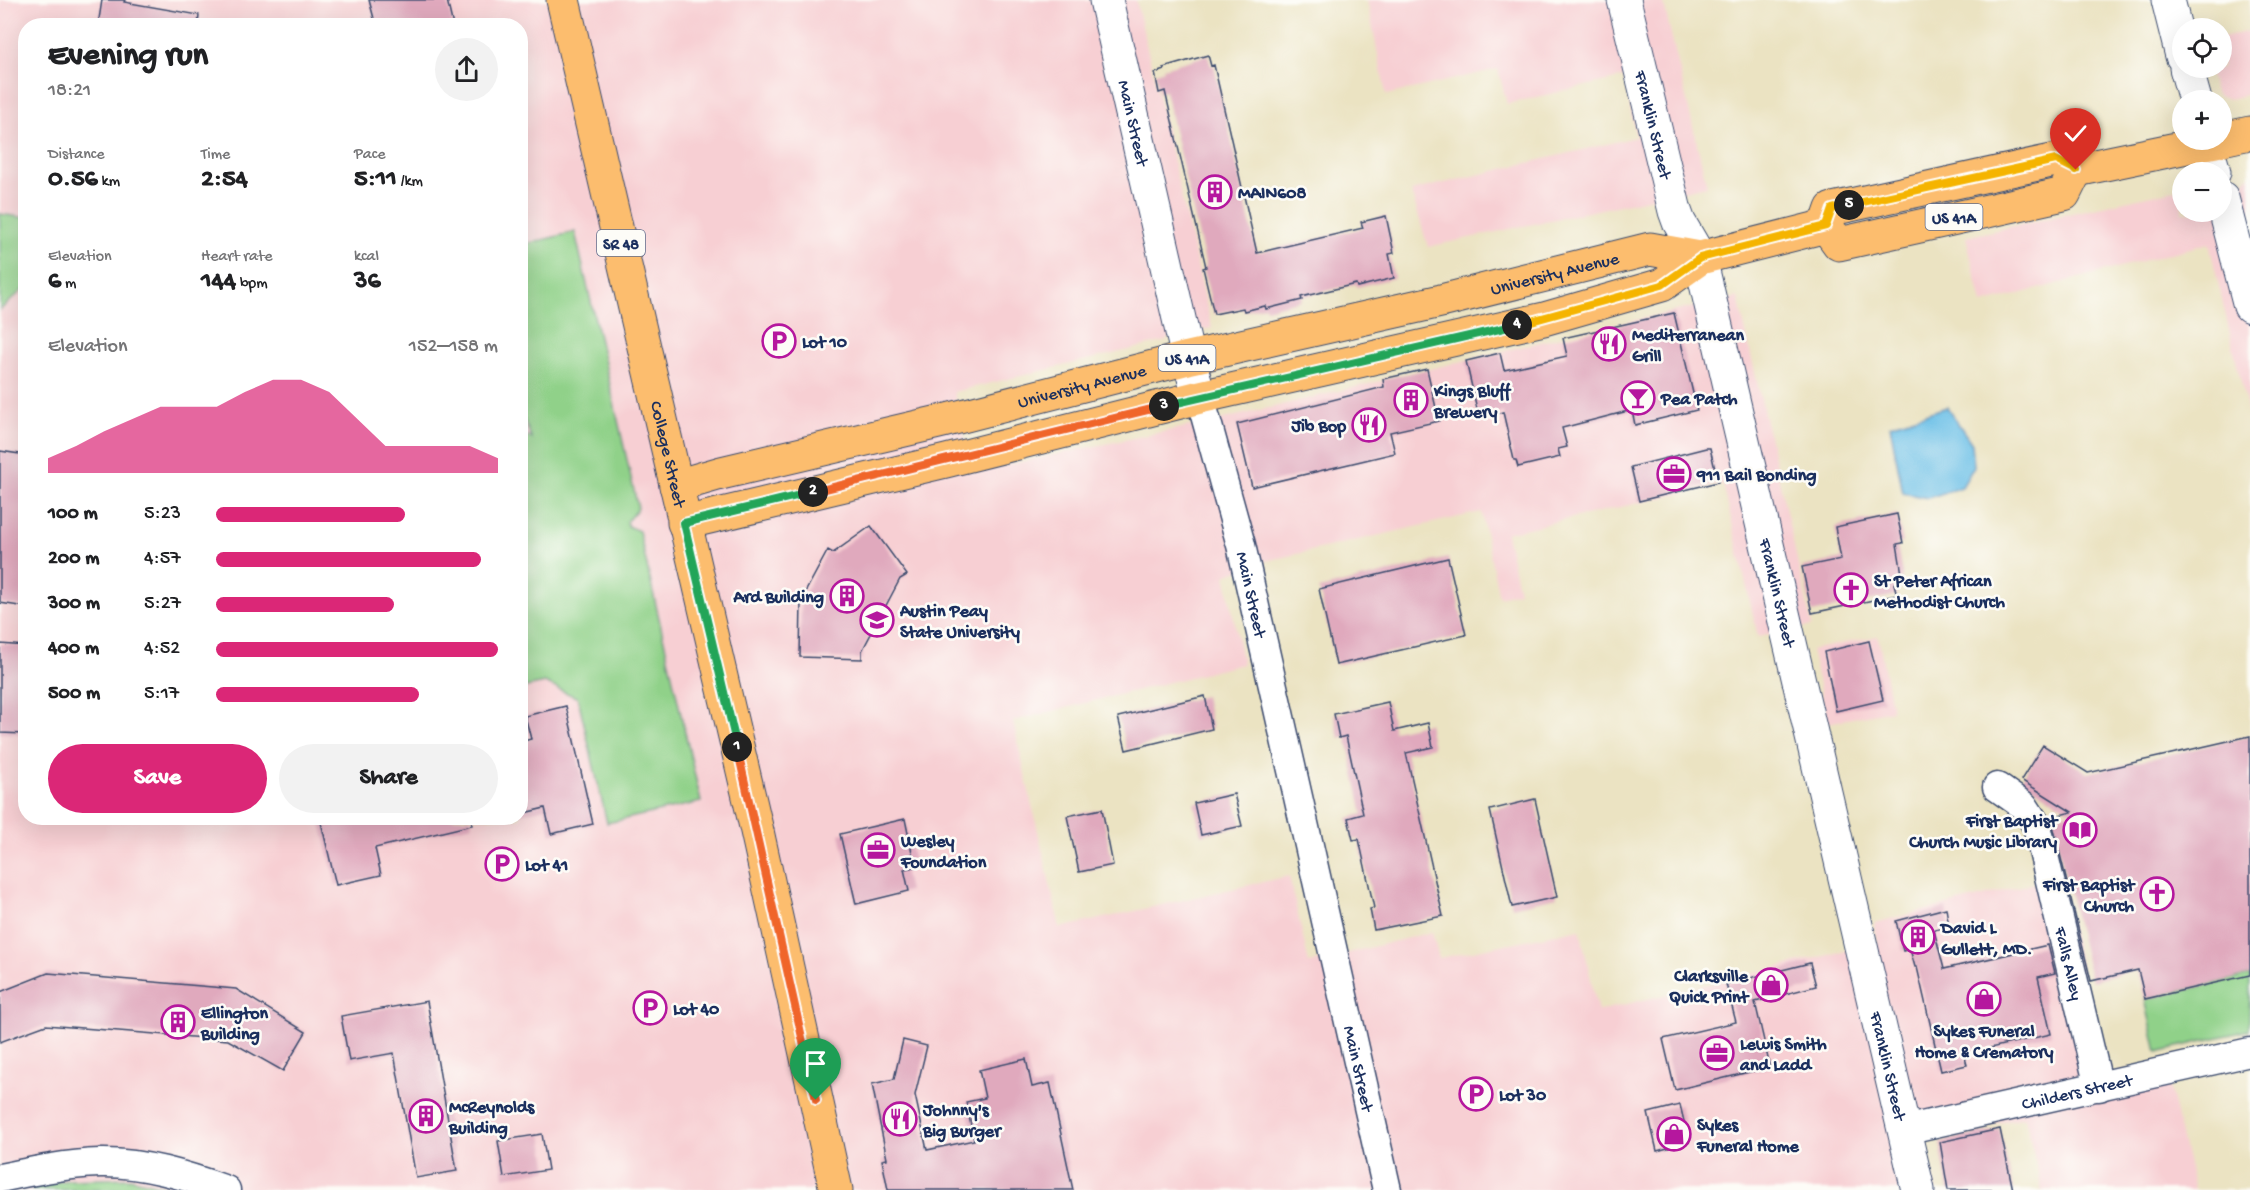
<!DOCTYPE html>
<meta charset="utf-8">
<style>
body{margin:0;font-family:"Gochi Hand",sans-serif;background:#f2f2f2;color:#202124;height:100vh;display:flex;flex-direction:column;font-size:22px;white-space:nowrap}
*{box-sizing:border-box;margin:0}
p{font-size:20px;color:#757577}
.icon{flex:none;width:33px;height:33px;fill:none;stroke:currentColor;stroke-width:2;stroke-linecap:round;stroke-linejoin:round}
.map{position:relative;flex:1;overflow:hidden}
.panel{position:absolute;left:18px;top:18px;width:510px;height:807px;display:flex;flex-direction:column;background:#fff;border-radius:24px;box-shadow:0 6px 24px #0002}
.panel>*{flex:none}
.tools{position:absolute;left:2172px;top:18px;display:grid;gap:12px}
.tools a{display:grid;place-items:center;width:60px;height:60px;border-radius:50%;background:#fff;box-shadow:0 6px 24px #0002;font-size:30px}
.pin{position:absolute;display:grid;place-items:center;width:51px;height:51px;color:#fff;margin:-62px -26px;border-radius:50% 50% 50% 0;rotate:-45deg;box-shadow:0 0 6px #0007}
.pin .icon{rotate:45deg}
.km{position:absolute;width:30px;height:30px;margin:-15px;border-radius:50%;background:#222;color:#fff;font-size:16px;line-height:30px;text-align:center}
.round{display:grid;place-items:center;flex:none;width:63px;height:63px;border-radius:32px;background:#f2f2f2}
.head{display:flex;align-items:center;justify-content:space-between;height:102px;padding:0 30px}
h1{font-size:33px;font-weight:800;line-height:45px}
.stats{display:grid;grid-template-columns:repeat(3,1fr);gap:9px;height:102px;padding:6px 30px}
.stats div{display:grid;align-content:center}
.stats b{font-size:26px;font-weight:800}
.stats small{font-size:16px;font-weight:400}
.stats p{font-size:16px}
.chart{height:168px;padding:12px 30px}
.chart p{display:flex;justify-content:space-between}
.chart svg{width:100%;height:108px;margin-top:6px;fill:#db2777;opacity:.7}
.primary-button{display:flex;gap:12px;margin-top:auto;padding:12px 30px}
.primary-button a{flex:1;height:69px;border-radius:36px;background:#db2777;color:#fff;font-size:24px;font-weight:800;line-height:69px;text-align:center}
.primary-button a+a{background:#f2f2f2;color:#202124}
ul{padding:0 30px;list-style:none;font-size:20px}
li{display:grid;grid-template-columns:96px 72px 1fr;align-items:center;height:45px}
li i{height:15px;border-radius:8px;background:#db2777}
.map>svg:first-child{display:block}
.built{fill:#f7cfd3;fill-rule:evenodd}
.green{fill:#90d189;stroke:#568074;stroke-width:1.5}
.water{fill:#6bbfe7;stroke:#4377a2;stroke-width:1.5}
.building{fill:#e0a9bd}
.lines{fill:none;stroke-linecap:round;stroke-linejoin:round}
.minor-casing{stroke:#3a4a6d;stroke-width:31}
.tertiary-casing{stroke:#3a4a6d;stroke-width:35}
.primary-casing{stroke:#3a4a6d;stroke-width:35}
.minor{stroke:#fff;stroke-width:28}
.tertiary{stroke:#fff;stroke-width:33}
.primary{stroke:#fcbd6e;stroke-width:33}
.split-1-casing{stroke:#fff;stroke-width:12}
.split-2-casing{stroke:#fff;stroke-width:12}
.split-3-casing{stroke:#fff;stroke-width:12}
.split-4-casing{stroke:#fff;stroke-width:12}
.split-5-casing{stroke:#fff;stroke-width:12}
.split-6-casing{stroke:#fff;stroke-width:12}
.split-1{stroke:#f0652b;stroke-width:8}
.split-2{stroke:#22a559;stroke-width:8}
.split-3{stroke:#f0652b;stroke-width:8}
.split-4{stroke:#22a559;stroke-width:8}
.split-5{stroke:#f5b400;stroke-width:8}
.split-6{stroke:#f5b400;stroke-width:8}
.labels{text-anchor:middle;stroke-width:5;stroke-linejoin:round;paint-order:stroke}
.shield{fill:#fdfcf7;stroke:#5f6c8c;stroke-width:1.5}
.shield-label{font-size:16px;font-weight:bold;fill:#1b2f5e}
.street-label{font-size:18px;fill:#1b2f5e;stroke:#fdfcf7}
.poi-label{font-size:18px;font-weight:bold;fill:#1b2f5e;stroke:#fdfcf7;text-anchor:start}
</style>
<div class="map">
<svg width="2250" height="1190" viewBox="0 0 2250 1190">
<rect width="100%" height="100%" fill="#fdfcf7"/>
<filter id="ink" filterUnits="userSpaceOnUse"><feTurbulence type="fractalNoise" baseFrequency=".0167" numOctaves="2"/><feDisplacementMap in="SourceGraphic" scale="12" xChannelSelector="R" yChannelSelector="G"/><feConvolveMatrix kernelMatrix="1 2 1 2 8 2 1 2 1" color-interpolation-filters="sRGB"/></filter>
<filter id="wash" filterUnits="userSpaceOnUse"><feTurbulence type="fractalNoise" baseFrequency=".008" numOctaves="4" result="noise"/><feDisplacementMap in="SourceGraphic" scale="24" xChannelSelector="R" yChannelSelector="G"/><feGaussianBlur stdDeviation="1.35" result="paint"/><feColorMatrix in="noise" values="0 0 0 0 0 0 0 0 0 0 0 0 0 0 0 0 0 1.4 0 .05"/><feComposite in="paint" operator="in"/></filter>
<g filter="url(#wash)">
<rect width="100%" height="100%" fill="#ebe3c2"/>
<!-- built -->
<path class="built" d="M0,0H1136L1212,328L1169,337L1166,341L954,392L973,472L1228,418L1561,337L1738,297L1812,626L1758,637L1723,484L1506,533L1519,592L1499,597L1481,512L1262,562L1225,575L1243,664L1013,721L1060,928L1289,876L1309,963L1432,932L1439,958L1580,929L1598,1011L1878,943L1874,923L2059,877L2106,1076L2164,1062L2194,1190H2042L2025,1117L1925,1140L1936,1190H0ZM26,26H520V818H26Z
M1367,0H1663L1707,186L1428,247L1411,191L1636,137L1624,77L1507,104L1498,69L1386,95Z
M2250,31V94L2230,99L2220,97L2215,93L2208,68H2222V37Z
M2250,175V421L2209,243L1982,304L1966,237L2178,189L2182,191V212H2222V186L2235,182L2243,184Z
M1878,636L1892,710L1828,723L1811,650Z"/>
<!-- green -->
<path class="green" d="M0,214L26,218L25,288L0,310Z
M575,232L638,508L627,521L628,526L639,531L701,802L607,823L578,698L545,683L521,688V433L532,439L521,413V245Z
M2250,975L2249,1030L2157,1052L2145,999Z
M130,1178L179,1190H32V1187L68,1180Z"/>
<!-- water -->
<path class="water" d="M1947,407L1972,444L1974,466L1962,487L1928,498L1903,493L1890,425Z"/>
<g id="blocks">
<!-- building -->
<path class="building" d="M102,0H125L124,2L199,15L198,26H98Z
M369,0H447L453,26H376Z
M1208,55L1211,66L1214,65L1257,253L1363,228L1361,222L1386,216L1394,253L1389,254L1394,278L1357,287L1356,284L1301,297L1302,300L1266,309L1265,306L1244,311L1243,308L1214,314L1203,268L1206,267L1165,91L1159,93L1155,73L1164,70L1163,68Z
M1674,313L1697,410L1635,425L1632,410L1562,428L1567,447L1558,449L1560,457L1518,467L1516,460H1514L1503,412L1479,418L1466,361L1500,353L1504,370L1567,356L1563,338Z
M1427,369L1439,421L1390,432L1395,453L1252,487L1237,424L1384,387L1383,379Z
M1706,448H1710L1718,482L1639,501L1631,467Z
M0,451L26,455V607L0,603Z
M1897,514L1903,543L1897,544L1902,574L1901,581L1894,584L1897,595L1812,613L1802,567L1841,559L1835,527Z
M871,526L907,575L900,579L862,651V659L800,657L801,600L828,550L833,553Z
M1448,558L1466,635L1336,665L1319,589Z
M1869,641L1883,700L1836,711L1824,652Z
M0,644L26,646V734L0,733Z
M1205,696L1212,729L1126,750L1118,717Z
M1388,702L1394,731L1428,723L1433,747L1406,753L1443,916L1374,930L1370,909L1374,908L1359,839L1353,840L1348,818L1363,814L1346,736L1339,738L1334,714Z
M566,706L593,824L551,834L545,808L520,814V742L531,739L525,716Z
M2250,736V975L2145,999L2138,970L2091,981L2051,817L2072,812L2021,780L2043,745L2088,773Z
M1234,794L1242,826L1201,835L1194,803Z
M1535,799L1557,897L1512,907L1490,810Z
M1102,809L1113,865L1079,872L1067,816Z
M320,818H471L472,825L375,848L381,875L336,885Z
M905,819L915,867L904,869L909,891L856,904L840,834Z
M1946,908L1949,927L1934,930L1944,969L2048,945L2055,973L2038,977L2051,1034L1964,1054L1967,1065L1941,1071L1917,967H1915L1910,949L1903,951L1896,921Z
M1810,963L1816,986L1755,1002L1770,1067L1675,1090L1663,1039L1736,1022L1726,984Z
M48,973L236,989L306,1032L283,1071L228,1040L46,1025L0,1042V992Z
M427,1001L457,1171L416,1178L394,1053L349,1061L341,1016Z
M903,1040L927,1046L915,1095L927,1150L974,1140L966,1102L985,1098L979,1070L1026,1059L1032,1087L1050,1083L1073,1190H888L882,1160L887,1159L872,1084L894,1079Z
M1680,1105L1689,1142L1657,1151L1648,1113Z
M2000,1129L2013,1190H1948L1940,1142Z
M542,1134L548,1170L504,1177L498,1141Z"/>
</g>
</g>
<g filter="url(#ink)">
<use href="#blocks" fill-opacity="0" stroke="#3a4a6d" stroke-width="1.5"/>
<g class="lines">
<defs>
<g id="minor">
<path id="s1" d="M1200,397L1241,545L1387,1190"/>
<path id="s2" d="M1997,787L2024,806L2037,826L2099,1087"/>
<path id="s3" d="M1904,1130L2250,1052"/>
<path d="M0,1178C33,1171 67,1164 100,1163C143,1162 187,1176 226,1190"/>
</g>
<g id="tertiary">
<path id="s4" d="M1106,0L1188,358L1200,397"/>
<path id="s5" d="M1624,0L1675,211L1679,222L1700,258L1918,1190"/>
<path d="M2168,0L2182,56"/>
<path d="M2186,68L2195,100"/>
<path d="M2205,140L2214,172"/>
<path d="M2222,198L2250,306"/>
</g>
<g id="primary">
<path id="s6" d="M563,0L757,831L836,1190"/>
<path d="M2222,139L2250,133"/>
<path d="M1826,226L1832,209L2056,160L2076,170L2220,140"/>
<path d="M1826,226L1839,244L2064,194L2076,170"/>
<path id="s7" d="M676,486L721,473L943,421L1188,358L1441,301L1650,249L1700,258"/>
<path d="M684,523L946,461L1200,397L1544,319L1662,285L1700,258L1826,226"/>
</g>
</defs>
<!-- minor casing -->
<use href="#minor" class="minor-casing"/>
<!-- tertiary casing -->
<use href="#tertiary" class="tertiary-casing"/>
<!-- primary casing -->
<use href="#primary" class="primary-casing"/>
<!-- minor -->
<use href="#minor" class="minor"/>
<!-- tertiary -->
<use href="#tertiary" class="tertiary"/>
<!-- primary -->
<use href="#primary" class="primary"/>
</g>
</g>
<g class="lines" filter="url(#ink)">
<defs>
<path id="split-1" d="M737,747L816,1100"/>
<path id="split-2" d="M737,747L684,523L813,492"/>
<path id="split-3" d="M813,492L1164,406"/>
<path id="split-4" d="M1164,406L1517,325"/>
<path id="split-5" d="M1517,325L1662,285L1700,258L1826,226L1832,209L1849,205"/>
<path id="split-6" d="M1849,205L2056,160L2076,170"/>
</defs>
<!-- split-1 casing -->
<use href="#split-1" class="split-1-casing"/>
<!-- split-2 casing -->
<use href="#split-2" class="split-2-casing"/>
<!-- split-3 casing -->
<use href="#split-3" class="split-3-casing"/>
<!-- split-4 casing -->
<use href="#split-4" class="split-4-casing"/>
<!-- split-5 casing -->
<use href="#split-5" class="split-5-casing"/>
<!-- split-6 casing -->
<use href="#split-6" class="split-6-casing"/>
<!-- split-1 -->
<use href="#split-1" class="split-1"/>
<!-- split-2 -->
<use href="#split-2" class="split-2"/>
<!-- split-3 -->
<use href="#split-3" class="split-3"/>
<!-- split-4 -->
<use href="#split-4" class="split-4"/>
<!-- split-5 -->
<use href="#split-5" class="split-5"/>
<!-- split-6 -->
<use href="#split-6" class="split-6"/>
</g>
<!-- icons -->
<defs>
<symbol id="building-ring" viewBox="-11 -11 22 22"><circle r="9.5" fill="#fdfcf7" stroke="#b5179e" stroke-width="1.5"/><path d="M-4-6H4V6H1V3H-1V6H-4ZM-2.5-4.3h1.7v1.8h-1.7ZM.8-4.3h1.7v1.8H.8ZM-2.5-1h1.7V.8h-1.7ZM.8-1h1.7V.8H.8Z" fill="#b5179e"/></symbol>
<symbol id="parking-ring" viewBox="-11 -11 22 22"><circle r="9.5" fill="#fdfcf7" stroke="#b5179e" stroke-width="1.5"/><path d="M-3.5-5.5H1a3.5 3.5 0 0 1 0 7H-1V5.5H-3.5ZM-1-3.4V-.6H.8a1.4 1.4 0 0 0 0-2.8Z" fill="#b5179e"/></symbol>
<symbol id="restaurant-ring" viewBox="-11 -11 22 22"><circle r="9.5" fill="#fdfcf7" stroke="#b5179e" stroke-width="1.5"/><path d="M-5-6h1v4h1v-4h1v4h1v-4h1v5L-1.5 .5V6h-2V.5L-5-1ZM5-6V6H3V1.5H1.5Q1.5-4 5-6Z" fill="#b5179e"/></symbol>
<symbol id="bar-ring" viewBox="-11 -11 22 22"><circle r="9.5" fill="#fdfcf7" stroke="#b5179e" stroke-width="1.5"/><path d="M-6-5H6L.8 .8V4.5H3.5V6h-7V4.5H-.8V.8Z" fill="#b5179e"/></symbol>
<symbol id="office-ring" viewBox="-11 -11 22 22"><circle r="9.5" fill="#fdfcf7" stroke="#b5179e" stroke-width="1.5"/><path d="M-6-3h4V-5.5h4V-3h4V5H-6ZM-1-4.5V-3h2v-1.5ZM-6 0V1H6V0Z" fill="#b5179e"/></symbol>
<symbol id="church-ring" viewBox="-11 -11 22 22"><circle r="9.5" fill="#fdfcf7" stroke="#b5179e" stroke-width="1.5"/><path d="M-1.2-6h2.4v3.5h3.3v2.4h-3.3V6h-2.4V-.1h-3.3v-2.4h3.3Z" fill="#b5179e"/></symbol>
<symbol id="university-ring" viewBox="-11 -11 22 22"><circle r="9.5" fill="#fdfcf7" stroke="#b5179e" stroke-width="1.5"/><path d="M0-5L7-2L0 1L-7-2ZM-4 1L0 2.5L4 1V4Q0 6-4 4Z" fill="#b5179e"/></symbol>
<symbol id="library-ring" viewBox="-11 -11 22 22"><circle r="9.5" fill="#fdfcf7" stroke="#b5179e" stroke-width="1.5"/><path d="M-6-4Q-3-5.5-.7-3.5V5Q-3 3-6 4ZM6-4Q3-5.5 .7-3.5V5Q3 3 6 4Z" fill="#b5179e"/></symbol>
<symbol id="shop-ring" viewBox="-11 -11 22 22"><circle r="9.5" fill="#fdfcf7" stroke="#b5179e" stroke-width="1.5"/><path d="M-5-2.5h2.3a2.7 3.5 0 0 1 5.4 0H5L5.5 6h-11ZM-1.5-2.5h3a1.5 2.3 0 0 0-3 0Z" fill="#b5179e"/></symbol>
</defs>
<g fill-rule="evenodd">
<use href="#building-ring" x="1196" y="173" width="38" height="38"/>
<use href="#parking-ring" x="760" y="322" width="38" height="38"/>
<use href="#restaurant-ring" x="1590" y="325" width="38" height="38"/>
<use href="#bar-ring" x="1619" y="379" width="38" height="38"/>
<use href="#building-ring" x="1392" y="381" width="38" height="38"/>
<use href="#restaurant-ring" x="1350" y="406" width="38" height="38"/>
<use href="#office-ring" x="1655" y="455" width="38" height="38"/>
<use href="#church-ring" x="1832" y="571" width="38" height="38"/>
<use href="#building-ring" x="828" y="577" width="38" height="38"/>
<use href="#university-ring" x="858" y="601" width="38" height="38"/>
<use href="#library-ring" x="2061" y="811" width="38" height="38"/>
<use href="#office-ring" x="859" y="831" width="38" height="38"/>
<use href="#parking-ring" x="483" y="845" width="38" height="38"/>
<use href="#church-ring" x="2138" y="875" width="38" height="38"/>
<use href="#building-ring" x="1899" y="918" width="38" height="38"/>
<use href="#shop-ring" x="1752" y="966" width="38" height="38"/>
<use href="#shop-ring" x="1965" y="980" width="38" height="38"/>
<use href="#parking-ring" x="631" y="989" width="38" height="38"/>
<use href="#building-ring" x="159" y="1003" width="38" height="38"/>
<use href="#office-ring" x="1698" y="1034" width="38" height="38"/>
<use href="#parking-ring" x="1457" y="1075" width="38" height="38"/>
<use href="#building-ring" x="407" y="1097" width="38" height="38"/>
<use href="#restaurant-ring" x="881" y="1100" width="38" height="38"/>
<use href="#shop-ring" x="1655" y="1115" width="38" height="38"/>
</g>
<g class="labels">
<!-- shield labels -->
<g class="shield">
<rect x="1925.5" y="204" width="57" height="26" rx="4.5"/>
<rect x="597" y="230" width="48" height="26" rx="4.5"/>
<rect x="1158.5" y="345" width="57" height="26" rx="4.5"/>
</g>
<g class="shield-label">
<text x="1954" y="223">US 41A</text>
<text x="621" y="249">SR 48</text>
<text x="1187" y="364">US 41A</text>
</g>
<!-- street labels -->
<g class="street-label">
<text dy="6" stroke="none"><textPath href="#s4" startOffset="126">Main Street</textPath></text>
<text dy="6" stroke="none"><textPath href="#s5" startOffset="128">Franklin Street</textPath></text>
<text dy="6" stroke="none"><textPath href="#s7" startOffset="904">University Avenue</textPath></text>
<text dy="6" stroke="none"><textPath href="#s7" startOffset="418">University Avenue</textPath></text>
<text dy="6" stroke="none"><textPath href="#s6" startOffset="466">College Street</textPath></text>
<text dy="6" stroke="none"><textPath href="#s5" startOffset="614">Franklin Street</textPath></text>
<text dy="6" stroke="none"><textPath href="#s1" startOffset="204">Main Street</textPath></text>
<text dy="6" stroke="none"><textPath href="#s2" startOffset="198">Falls Alley</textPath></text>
<text dy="6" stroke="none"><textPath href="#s5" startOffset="1100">Franklin Street</textPath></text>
<text dy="6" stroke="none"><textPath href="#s1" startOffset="690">Main Street</textPath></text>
<text dy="6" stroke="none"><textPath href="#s3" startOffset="177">Childers Street</textPath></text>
</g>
<!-- poi labels -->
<g class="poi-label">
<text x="1238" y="198">MAIN608</text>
<text x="1632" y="340">Mediterranean<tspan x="1632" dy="21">Grill</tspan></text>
<text x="802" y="347">Lot 10</text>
<text x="1434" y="396">Kings Bluff<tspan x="1434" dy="21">Brewery</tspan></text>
<text x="1661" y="404">Pea Patch</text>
<text x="1346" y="431" text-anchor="end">Jib Bop</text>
<text x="1697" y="480">911 Bail Bonding</text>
<text x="1874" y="586">St Peter African<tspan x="1874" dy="21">Methodist Church</tspan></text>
<text x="824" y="602" text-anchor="end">Ard Building</text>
<text x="900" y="616">Austin Peay<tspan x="900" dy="21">State University</tspan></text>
<text x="2057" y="826" text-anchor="end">First Baptist<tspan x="2057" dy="21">Church Music Library</tspan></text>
<text x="901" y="846">Wesley<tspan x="901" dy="21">Foundation</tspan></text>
<text x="525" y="870">Lot 41</text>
<text x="2134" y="890" text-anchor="end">First Baptist<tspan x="2134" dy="21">Church</tspan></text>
<text x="1941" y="933">David L<tspan x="1941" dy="21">Gullett, MD.</tspan></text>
<text x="1748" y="981" text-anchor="end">Clarksville<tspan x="1748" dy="21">Quick Print</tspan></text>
<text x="673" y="1014">Lot 40</text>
<text x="201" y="1018">Ellington<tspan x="201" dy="21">Building</tspan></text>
<text x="1984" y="1036" text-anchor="middle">Sykes Funeral<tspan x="1984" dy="21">Home &amp; Crematory</tspan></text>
<text x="1740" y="1049">Lewis Smith<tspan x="1740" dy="21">and Ladd</tspan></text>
<text x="1499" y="1100">Lot 30</text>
<text x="449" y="1112">McReynolds<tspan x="449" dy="21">Building</tspan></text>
<text x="923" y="1115">Johnny's<tspan x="923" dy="21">Big Burger</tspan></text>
<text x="1697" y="1130">Sykes<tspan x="1697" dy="21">Funeral Home</tspan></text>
</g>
</g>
</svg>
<div class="tools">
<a><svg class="icon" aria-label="locate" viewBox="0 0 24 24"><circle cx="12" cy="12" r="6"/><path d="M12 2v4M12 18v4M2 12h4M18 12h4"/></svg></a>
<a>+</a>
<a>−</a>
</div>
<div class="pin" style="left:816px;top:1100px;background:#1e9e55"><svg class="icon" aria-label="arrive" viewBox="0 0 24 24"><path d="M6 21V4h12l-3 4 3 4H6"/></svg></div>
<div class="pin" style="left:2076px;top:170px;background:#d93025"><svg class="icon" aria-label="check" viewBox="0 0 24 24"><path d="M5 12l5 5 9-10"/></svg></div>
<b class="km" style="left:737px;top:747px">1</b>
<b class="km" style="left:813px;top:492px">2</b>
<b class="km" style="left:1164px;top:406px">3</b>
<b class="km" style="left:1517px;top:325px">4</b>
<b class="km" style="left:1849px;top:205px">5</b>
<section class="panel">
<div class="head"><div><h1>Evening run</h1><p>18:21</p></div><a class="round"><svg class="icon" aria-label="share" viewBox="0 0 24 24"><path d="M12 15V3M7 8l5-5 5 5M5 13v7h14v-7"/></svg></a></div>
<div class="stats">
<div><p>Distance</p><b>0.56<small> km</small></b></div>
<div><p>Time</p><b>2:54</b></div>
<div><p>Pace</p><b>5:11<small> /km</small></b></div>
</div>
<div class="stats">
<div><p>Elevation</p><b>6<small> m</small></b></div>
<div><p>Heart rate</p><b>144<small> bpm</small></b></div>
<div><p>kcal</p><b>36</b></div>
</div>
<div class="chart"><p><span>Elevation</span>152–158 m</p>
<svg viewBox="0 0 160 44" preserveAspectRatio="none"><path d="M0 44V38L10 33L20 27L30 22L40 17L50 17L60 17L70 11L80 6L90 6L100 11L110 22L120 33L130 33L140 33L150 33L160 38V44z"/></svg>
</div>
<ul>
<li><b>100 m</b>5:23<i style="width:67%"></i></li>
<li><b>200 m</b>4:57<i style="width:94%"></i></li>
<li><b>300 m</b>5:27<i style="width:63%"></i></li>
<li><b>400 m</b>4:52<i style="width:100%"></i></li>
<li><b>500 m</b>5:17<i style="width:72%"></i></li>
</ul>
<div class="primary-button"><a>Save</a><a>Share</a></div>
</section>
</div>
